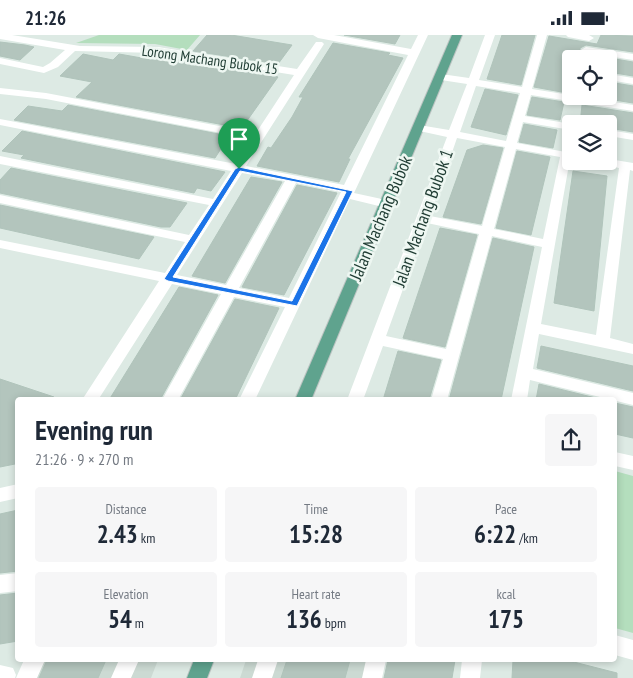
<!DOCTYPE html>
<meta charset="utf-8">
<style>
body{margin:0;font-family:"PT Sans Narrow",sans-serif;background:#f6f6f7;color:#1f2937;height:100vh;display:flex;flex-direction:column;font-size:19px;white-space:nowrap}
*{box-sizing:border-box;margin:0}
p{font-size:16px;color:#747a83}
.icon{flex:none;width:28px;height:28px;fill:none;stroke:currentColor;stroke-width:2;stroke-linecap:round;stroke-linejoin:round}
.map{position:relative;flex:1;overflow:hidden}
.side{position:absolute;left:15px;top:362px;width:602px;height:265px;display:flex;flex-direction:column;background:#fff;border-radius:5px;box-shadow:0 2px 8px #0003}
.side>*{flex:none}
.fabs{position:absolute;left:562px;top:15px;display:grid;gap:10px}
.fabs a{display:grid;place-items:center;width:55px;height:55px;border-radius:5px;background:#fff;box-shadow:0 2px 8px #0003;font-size:25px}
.pin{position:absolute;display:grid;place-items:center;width:42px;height:42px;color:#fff;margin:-51px -21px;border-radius:50% 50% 50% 0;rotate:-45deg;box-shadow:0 0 5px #0007}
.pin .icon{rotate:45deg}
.round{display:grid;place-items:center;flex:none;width:52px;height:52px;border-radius:5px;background:#f6f6f7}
.headline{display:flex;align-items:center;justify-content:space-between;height:85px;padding:0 20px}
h1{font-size:28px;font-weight:700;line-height:38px}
.stats{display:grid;grid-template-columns:repeat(3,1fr);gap:8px;height:85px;padding:5px 20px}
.stats div{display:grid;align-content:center;border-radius:5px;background:#f6f6f7;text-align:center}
.stats b{font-size:25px;font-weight:700}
.stats small{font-size:14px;font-weight:400}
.stats p{font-size:14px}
.status{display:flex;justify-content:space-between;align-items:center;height:35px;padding:0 25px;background:#fff;direction:ltr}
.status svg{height:14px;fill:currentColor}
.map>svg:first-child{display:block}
.built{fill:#ccdad3}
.green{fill:#b4debd}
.building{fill:#b3c5bd;stroke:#b0c4bb}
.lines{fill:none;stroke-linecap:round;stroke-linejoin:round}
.major-casing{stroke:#bcc4c2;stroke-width:2}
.minor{fill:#fff;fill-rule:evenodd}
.major{fill:#5fa38e;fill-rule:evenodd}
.route{fill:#1a73e8;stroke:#fff;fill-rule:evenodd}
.labels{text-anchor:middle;stroke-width:5;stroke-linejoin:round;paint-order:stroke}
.far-street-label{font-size:15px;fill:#1e3b32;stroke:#eef7f2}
.street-label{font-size:18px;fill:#1e3b32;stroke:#eef7f2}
</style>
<div class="status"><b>21:26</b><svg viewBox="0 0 49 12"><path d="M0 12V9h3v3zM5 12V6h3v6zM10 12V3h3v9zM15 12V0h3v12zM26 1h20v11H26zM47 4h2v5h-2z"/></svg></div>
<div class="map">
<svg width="633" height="643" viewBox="0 0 633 643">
<rect width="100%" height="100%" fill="#ddeae4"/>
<!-- built -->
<path class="built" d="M28,625H158L151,643H19Z
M246,625H383L380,643H240Z"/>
<!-- green -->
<path class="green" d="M99,0H200L187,15L155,9L76,8Z
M615,436L633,441V598L615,593Z"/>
<!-- building -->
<path class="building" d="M207,0H231L292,10L278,29L193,16Z
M344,0H400L395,9Z
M502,0H535L521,50L487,44Z
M601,0L633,1V17L586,10L580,13V18L633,27V41L609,37V24H571V53H568L567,58L534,52L549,1L597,9Z
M0,7L25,10L34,12L20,25L0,21Z
M333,8L390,18L388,20L403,23L348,124H350L339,147L257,131L268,112L271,113L292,82L303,62H299Z
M83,19L113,25L119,19L153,25L156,21L184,26L186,24L271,38L270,40L278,42L244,90L237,88L235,92L76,62L92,47L60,41Z
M609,47L633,51V68L590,61H609Z
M485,54L518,60L506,100L471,92Z
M532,62L564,67L560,85L527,80Z
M68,70L229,101L215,123L14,85L28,71L62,76Z
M582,70L633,78V97L609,93V89H580Z
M524,89L557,95L553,113L519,107Z
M22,96L225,137L211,156L197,153L194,158L21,123L24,120L2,116Z
M483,110L503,113L481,189L443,182L467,115Z
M517,116L550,122L531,200L496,193Z
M11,133L187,168L170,192H161L0,158V145Z
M573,136L607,141L594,276L554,268Z
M251,142L282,147L225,248L192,241Z
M297,150L337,158L284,260L242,252Z
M0,170L154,202L139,224L0,193Z
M440,193L477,200L445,312L403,303Z
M493,203L534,212L501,365H449Z
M179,252L218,260L160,365H109Z
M235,264L279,273L235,365H180Z
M541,311L633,331V356L537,333Z
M398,316L441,325L429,365H383Z
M0,344L54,362V365H18V424L15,429L0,432Z
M539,349L604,365H536Z
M615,368L633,372V403L615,399Z
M18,475V536L0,538V479Z
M18,558V606L0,609V560Z
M47,625H106L98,643H39Z
M287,625H350L345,643H281Z
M388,625H455L452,643H384Z
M513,625H566L617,638V643H512Z"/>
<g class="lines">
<defs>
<path id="major" d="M452,0H462L311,365H295Z
M194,625H214L207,643H187Z"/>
</defs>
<!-- major casing -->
<use href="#major" class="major-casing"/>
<!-- minor -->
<path class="minor" d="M0,0H12L80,11L158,12L297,34L316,7H322L324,9L246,131L344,150L408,20L318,3L313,0H334L411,14L418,0H428L354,158L391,166L393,169L387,173L350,164L255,365H239L285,272L234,262L178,365H162L221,259L172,249L98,365H82L159,246L0,213V205L165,238L185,207L0,168V160L189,200L209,170L0,129V121L213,164L231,136L0,90V84L236,129L252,104L46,64L0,59V53L46,58L256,98L294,40L158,18L75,16L58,32L44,38L0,29V23L43,32L50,28L65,15L0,4ZM242,138L285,146L226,250L177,240ZM296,148L341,157L289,263L239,253Z
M485,0H495L479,45L522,52L537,0H547L532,54L633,70V76L531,60L525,81L571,89V95L523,87L517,108L571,118L541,289L596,300L619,133L597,128L595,126H609V124L633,128V136L630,135L610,303L633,309V319L539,299L533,334L633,358V370L530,345L527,365H511L542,212L492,201L447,365H431L443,324L383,311L363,365H347L447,102L415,95L413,93L419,90L449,95L467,49L441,45L436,42L441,39L469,43ZM476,51L520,58L506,106L460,97ZM457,103L505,112L482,191L430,181ZM516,114L560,122L543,204L494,194ZM427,188L479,199L446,314L386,301Z
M566,0H589L594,3L589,6L568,2Z
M586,12L633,19V25L582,17L581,15Z
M609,39L633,43V49L609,45Z
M609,95L633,99V105L609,101Z
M615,417L633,421V435L615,431Z
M18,449V463L0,467V453Z
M18,538V556L0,558V540Z
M615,600L633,605V625L615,620Z
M24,625H45L37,643H16Z
M119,625H139L131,643H111Z
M258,625H278L272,643H252Z
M366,625H386L382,643H362Z
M462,625H482L480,643H460Z
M0,630L13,633L16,640L15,643H0Z"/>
<!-- major -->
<use href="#major" class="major"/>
</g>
<!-- route -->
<path class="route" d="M239,132L353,156L297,271L168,246L164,244L235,134ZM240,136L346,157L292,266L173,242Z"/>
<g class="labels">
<!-- far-street labels -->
<g class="far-street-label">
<text transform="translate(210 25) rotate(8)" y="5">Lorong Machang Bubok 15</text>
</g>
<!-- street labels -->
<g class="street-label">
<text transform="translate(381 183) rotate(-67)" y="6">Jalan Machang Bubok</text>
<text transform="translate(423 183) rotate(-70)" y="6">Jalan Machang Bubok 1</text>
</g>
</g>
</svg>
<div class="fabs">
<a><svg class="icon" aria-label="locate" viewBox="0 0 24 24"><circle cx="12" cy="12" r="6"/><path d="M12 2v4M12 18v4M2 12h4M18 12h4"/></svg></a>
<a><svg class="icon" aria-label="layers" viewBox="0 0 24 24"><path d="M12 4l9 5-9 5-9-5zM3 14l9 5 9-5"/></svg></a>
</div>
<div class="pin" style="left:239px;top:134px;background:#1e9e55"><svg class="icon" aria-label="arrive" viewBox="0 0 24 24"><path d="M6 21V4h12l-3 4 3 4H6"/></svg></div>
<section class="side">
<div class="headline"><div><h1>Evening run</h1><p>21:26 · 9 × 270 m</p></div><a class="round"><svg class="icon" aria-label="share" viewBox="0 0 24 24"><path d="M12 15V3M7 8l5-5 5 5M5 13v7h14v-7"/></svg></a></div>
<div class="stats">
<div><p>Distance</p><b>2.43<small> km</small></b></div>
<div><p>Time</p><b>15:28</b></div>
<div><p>Pace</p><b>6:22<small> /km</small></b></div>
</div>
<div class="stats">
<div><p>Elevation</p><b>54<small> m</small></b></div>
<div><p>Heart rate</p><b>136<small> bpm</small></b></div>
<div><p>kcal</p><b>175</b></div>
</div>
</section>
</div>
